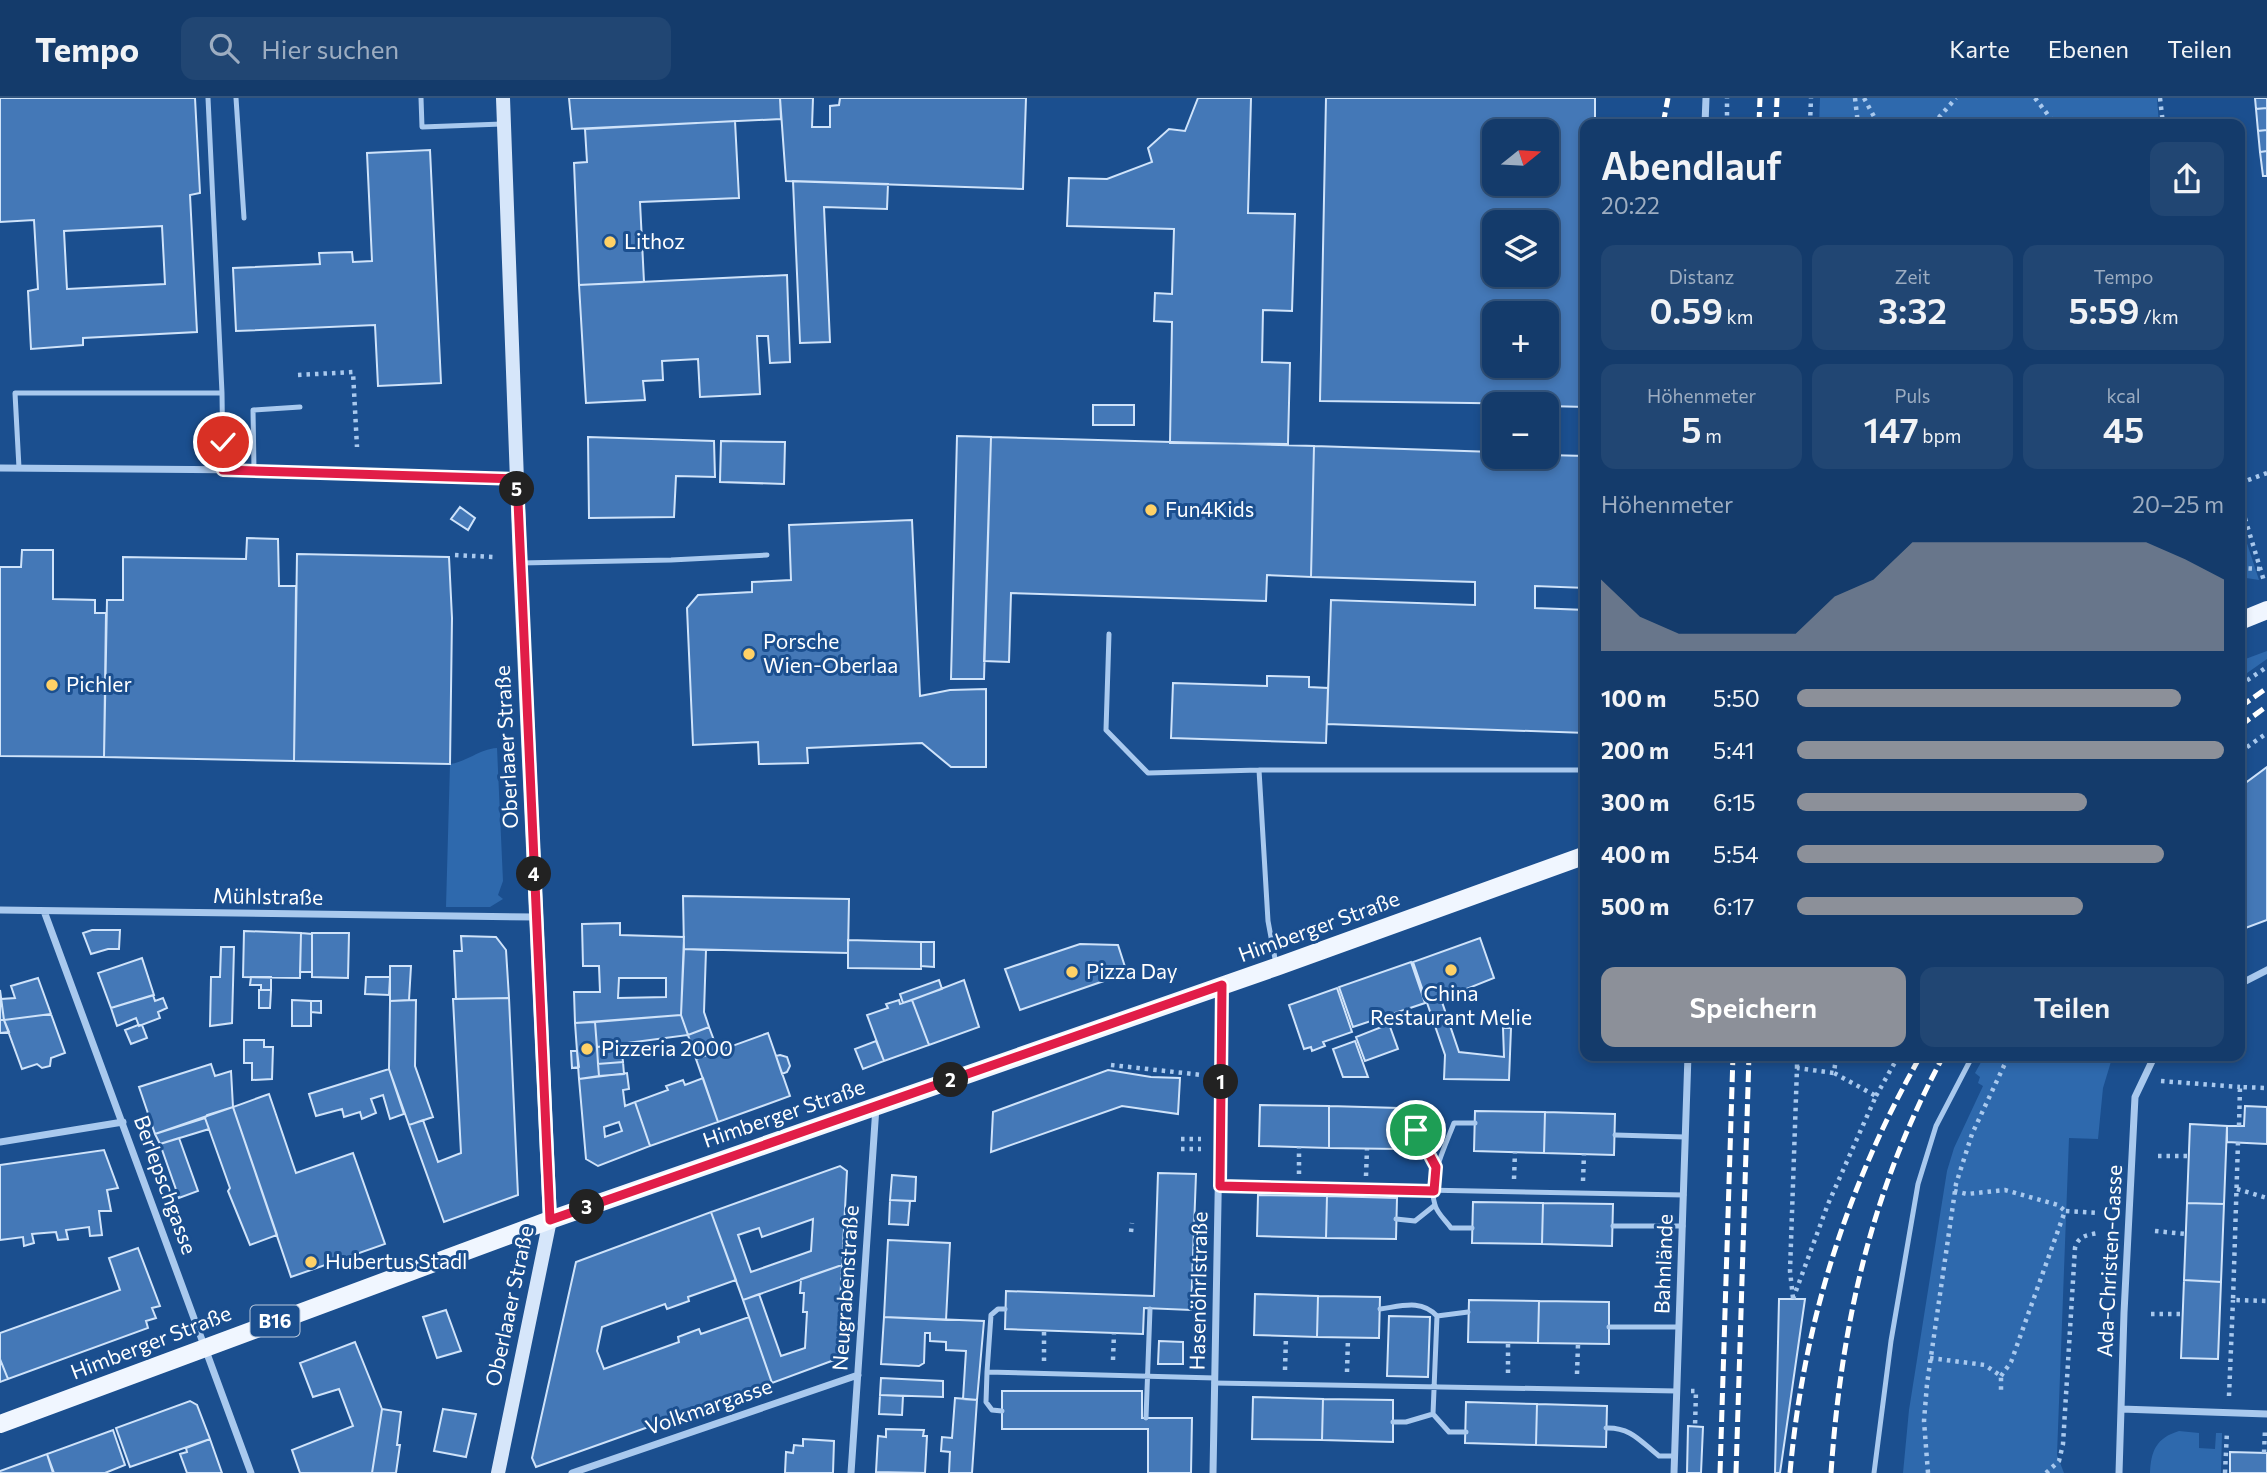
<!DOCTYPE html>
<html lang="de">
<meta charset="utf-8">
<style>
body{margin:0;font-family:Commissioner,sans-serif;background:#214673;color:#f1f3f6;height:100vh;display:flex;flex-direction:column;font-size:26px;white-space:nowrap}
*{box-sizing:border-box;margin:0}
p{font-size:23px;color:#9dadc1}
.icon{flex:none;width:38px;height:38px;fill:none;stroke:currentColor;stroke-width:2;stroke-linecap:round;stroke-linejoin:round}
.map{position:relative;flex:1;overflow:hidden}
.panel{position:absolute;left:1580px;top:21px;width:665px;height:942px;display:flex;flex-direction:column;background:#143b6b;border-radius:14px;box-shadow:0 4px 10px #0003,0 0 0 2px #33557e}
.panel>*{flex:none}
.needle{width:46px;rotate:72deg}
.controls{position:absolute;left:1482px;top:21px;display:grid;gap:14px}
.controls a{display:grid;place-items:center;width:77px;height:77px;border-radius:14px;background:#143b6b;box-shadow:0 4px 10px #0003,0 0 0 2px #33557e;font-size:35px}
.pin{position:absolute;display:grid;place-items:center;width:60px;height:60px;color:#fff;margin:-30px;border:4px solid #fff;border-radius:50%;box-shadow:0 2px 7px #0007}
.km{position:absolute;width:35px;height:35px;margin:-18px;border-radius:50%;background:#222;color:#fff;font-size:19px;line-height:35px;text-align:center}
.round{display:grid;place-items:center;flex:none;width:74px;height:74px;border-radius:14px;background:#214673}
.overview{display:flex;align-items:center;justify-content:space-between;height:119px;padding:0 21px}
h1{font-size:38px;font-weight:600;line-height:52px}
.stats{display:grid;grid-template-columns:repeat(3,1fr);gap:10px;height:119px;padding:7px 21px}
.stats div{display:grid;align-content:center;border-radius:14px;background:#214673;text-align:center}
.stats b{font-size:35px;font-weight:600}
.stats small{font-size:19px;font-weight:400}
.stats p{font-size:19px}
.chart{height:196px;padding:14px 21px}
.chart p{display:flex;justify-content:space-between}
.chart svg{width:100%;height:126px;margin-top:7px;fill:#8c9099;opacity:.7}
.button{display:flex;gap:14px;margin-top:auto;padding:14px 21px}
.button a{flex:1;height:80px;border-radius:14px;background:#8c9099;color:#fff;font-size:28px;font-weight:600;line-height:80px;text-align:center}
.button a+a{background:#214673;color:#f1f3f6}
ul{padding:0 21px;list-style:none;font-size:23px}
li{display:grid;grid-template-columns:112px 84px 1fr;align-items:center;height:52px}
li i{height:18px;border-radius:9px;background:#8c9099}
header{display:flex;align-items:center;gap:42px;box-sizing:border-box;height:98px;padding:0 35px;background:#143b6b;border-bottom:2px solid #33557e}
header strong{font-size:33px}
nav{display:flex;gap:38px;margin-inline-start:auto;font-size:24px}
.search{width:490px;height:63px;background:#214673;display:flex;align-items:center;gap:18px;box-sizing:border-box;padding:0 24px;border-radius:14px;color:#9dadc1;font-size:26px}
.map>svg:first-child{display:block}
.green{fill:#2e69ad}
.building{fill:#4478b7;stroke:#cfe3fa;stroke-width:2;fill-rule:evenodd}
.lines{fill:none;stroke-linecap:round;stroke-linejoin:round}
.path{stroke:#a9c9ee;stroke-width:4.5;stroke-dasharray:3.5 5;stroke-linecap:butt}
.service{stroke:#a9c9ee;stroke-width:5}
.minor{stroke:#a9c9ee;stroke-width:7}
.secondary{stroke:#d6e6fa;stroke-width:14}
.primary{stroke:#f0f6ff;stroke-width:18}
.rail{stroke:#fff;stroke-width:5;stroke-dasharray:12 5;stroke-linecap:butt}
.route-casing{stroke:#fff;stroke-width:14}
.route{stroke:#e11d48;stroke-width:9}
.poi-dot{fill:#ffd166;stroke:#1b4f8f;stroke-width:2.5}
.labels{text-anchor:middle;stroke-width:6;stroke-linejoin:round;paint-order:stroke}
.shield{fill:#1b4f8f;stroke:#bbcadd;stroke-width:2}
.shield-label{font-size:19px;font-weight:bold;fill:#fff}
.poi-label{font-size:21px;fill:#fff;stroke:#1b4f8f;text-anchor:start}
.street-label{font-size:21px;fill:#fff;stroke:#1b4f8f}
</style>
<header>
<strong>Tempo</strong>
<div class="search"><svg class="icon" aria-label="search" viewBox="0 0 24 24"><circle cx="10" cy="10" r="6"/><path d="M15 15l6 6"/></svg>Hier suchen</div>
<nav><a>Karte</a><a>Ebenen</a><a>Teilen</a></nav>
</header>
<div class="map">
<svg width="2267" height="1375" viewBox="0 0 2267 1375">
<rect width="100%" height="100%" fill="#1b4f8f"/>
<!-- green -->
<path class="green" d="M1820,0H2157L2159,26H1819Z
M2240,424L2259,482L2240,479Z
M2267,553V561L2240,580V563Z
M497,650L503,783L498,797L503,801L490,809H446L450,666C467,664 479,651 497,650Z
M1985,957H2113L2103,990L2098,1041L2069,1040L2057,1357L2064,1375H1903L1909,1312L1947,1073L1954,1050L1983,988L1978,985L1980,979L1975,975Z
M2179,1333L2199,1335V1350L2215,1351L2216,1335H2222L2221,1375H2150C2151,1353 2156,1340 2179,1333Z"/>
<!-- building -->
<path class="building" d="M0,0H195L200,95L190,97L197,234L83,240V247L31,251L28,193L38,191L34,122L0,124ZM162,128L165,186L67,191L64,133Z
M569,0H780L781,21L572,31Z
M780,0H813L812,29H830V8L839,7L840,0H1026L1023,91L786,83Z
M1198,0H1251L1248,115L1295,116L1292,213L1263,212L1262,264L1290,265L1288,346L1170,345L1172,224L1154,223L1155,195L1172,196L1174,131L1067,128L1069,80L1107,81L1152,64L1148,50L1169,31L1185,33Z
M1326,0H1595V26H1586V309L1547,308V306L1320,303ZM1494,33H1547V86H1494ZM1494,124H1547V177H1494ZM1494,215H1547V268H1494Z
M2255,0H2267V10L2256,11Z
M2267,10V32L2258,33L2256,11Z
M735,23L739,100L640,104L644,184L579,187L574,65L587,64L585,31Z
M2267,32V53L2260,54L2258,33Z
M430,52L441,285L378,288L375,227L236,233L233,170L320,166L319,155L352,154L353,164L372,163L367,55Z
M2267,53V78H2263L2260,54Z
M793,83L888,86L887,111L824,109L830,244L800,245Z
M787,177L790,264L770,265L768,238H757L760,296L700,299L698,261L662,263L663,282L643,283L645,302L586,305L579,187Z
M1093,307H1134V327H1093Z
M957,338L991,339L984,581H951Z
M588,339L714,343L715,379L676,378L674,419L589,420Z
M991,339L1314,348L1311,479L1267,477L1266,503L1011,495L1009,564L984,563Z
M721,343L785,344L784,386L720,384Z
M1314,348L1494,354V359H1547V357L1586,358V490L1535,488V510L1586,512V635L1327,626L1331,502L1475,507V484L1311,479Z
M460,409L475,420L468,432L451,421Z
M912,422L920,598L950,592L986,591V669H951L922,645L807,650L808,665L759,666L758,644L693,647L687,510L698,497L752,494V484L791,482L789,427Z
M247,440L278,441L279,488H296L294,663L104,659L107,502H123V459L246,461Z
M22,452H53V501L95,502V515H106L104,659L0,658V469H21Z
M297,456L449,459L452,520L450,666L294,663Z
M1267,578L1309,579V589L1328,590L1326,645L1171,640L1173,585L1267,588Z
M2267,669V822L2240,832V689Z
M683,798L849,801L848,855L684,851Z
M620,825V837L684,839L681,917L575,925L574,894H600L599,868H583L582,826ZM619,880H666V899L618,900Z
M92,832H120L119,851H108L91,856L83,835Z
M244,833L301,835L300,880L243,879Z
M301,835L312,836V874H300Z
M312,835H349L348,880L312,879Z
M461,838L496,839L506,852L509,900L456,901L454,853H462Z
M1480,840L1494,880L1441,901L1459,954L1504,959L1503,930H1511L1509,982L1444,981L1445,957L1413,864Z
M848,842L921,844V871L848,870Z
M921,844H934V869L921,868Z
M1080,846L1118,847L1127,875L1020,912L1005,871Z
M221,849H234L232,925L210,928L211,879H220Z
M684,851L706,852L704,914L709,929L688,937L681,917Z
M142,860L154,897L111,910L98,875Z
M1411,864L1425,905L1353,929L1339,889Z
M390,868H411L409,902L390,903Z
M251,879H271V892H261V887H250Z
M366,879H390L389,897L365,896Z
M38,880L51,916L4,922L1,901L15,900L11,888Z
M939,882L942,891L903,905L900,896Z
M964,882L979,929L929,947L912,902Z
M1337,890L1352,934L1323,944L1325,948L1312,953L1311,949L1304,951L1289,907Z
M0,892L4,922H0Z
M259,892H271L270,910H259Z
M153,897L155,903L163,900L167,910L158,914L160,920L139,928L136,920L117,928L111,910Z
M509,900L518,1097L444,1124L409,1027L423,1022L438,1064L461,1055L453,901Z
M292,902L311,903V928H292Z
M416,902L415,968L433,1019L409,1027L389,971L390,903Z
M899,902L900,906L912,902L929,947L884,963L867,917L888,910L886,906Z
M311,903H321V915L311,914Z
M51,916L65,955L51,960L50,968L42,970L37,966L22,971L4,922Z
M681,917L688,937L597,949L595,924Z
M0,922H4L9,934L0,935Z
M595,924L599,978L579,981L575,925Z
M1389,926L1398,951L1365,963L1356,939Z
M138,927H142L147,940L131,946L125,932Z
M709,929L718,953L696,961L688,937Z
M768,935L790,998L718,1024L696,961Z
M244,942H264V949H273L272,981L252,982V965H244Z
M876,943L884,963L863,971L855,951Z
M1355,943L1368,979H1343L1333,951Z
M621,946L623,964L598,966L597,949Z
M571,953H577L579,969L572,970Z
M780,957L787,959L790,968L787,974L782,976L776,958Z
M623,964L624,976L599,978L598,966Z
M211,966L215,978L231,973L233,1009L155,1036L139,989Z
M389,971L404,1016L390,1021L383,997L371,1001L376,1015L362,1021L360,1014L344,1019L342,1011L316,1018L309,996Z
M1108,972L1151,979L1180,980L1178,1016L1122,1008L991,1054L993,1014Z
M627,975L629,991L623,992L625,1008L635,1004L650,1048L598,1068L586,1061L579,981Z
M703,980L718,1024L650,1048L635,1004L668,992L666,988L683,982L685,987Z
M269,996L296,1075L353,1055L385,1146L291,1179L233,1009Z
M1260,1007L1329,1008V1050L1259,1048Z
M1329,1008L1399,1010L1398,1051L1329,1050Z
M2245,1008L2267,1009V1046L2227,1044V1028H2244Z
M233,1009L277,1137L250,1147L228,1093L230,1090L205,1020L207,1017Z
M1475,1013L1545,1014L1544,1055L1474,1053Z
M1545,1014L1615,1016L1614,1057L1544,1055Z
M205,1020L209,1031L160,1046L155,1036Z
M619,1024L622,1033L605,1039L604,1029Z
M2190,1026L2227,1028L2224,1106L2187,1105Z
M179,1040L198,1093L179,1100L160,1046Z
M104,1052L118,1090L107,1092L111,1113H99L102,1137L90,1138L89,1129L66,1132L68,1141L58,1142L56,1134L32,1136L34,1145L24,1148L23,1139L0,1142V1067Z
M840,1068L847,1073L842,1167L743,1202L711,1114ZM813,1121L811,1153L751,1174L738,1137L759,1130L762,1139Z
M1158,1075L1196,1076L1191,1212L1144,1210L1143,1236L1005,1231L1006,1193L1154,1198Z
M892,1077L916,1079L915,1103L890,1102Z
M1258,1097L1327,1098L1326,1140L1257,1138Z
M1327,1098L1397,1100L1396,1141L1326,1140Z
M890,1102L910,1103L908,1127L889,1126Z
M1473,1104L1543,1105L1542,1146L1472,1145Z
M1543,1105L1613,1106L1612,1148L1542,1146Z
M2187,1105L2224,1106L2221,1184L2184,1182Z
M711,1114L736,1182L688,1199L689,1203L667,1211L665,1206L602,1229L597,1253L604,1271L679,1244L678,1239L699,1231L701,1236L749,1219L772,1285L536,1369L532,1360L576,1164Z
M888,1142L950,1145L946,1222L884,1219Z
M138,1150L160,1208L152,1210L156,1220L146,1223L148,1230L8,1281L0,1261V1235L120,1192L109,1160Z
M842,1167L837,1261L772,1285L743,1202L759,1196L781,1258L805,1250L807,1214H803L804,1195H800L801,1181Z
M2184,1182L2221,1184L2218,1261L2181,1260Z
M1255,1196L1318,1198L1317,1239L1254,1237Z
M1318,1198L1380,1199L1379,1240L1317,1239Z
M1779,1201H1805L1780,1375H1775Z
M1469,1202L1539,1203L1538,1245L1468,1244Z
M1539,1203L1609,1204V1246L1538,1245Z
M446,1212L461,1253L437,1260L423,1219Z
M1389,1218L1430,1219L1428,1279L1387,1278Z
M884,1219L984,1223L977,1302L963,1301L966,1253L946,1252V1244L930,1243V1235H925L924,1265L919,1268L881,1266Z
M1159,1243L1183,1244V1266H1158Z
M355,1244L382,1311L372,1375H300L292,1352L353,1328L339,1291L313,1299L300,1265Z
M0,1261L8,1281L0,1284Z
M881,1280L943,1283V1299L880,1297Z
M1002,1293H1142V1320H1192L1191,1375H1148V1331H1002Z
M880,1297L903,1298L902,1317L879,1316Z
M1253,1299L1323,1301L1322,1342L1252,1341Z
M955,1300L977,1302L972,1375H949L950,1354L941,1353L942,1339L952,1340Z
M1323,1301L1393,1302V1344L1322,1342Z
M190,1303L197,1307L210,1341L130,1369L116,1330Z
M1466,1304L1537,1306L1536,1347L1465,1345Z
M1537,1306L1607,1308L1606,1349L1536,1347Z
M382,1311L401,1314L397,1347H400L396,1375H372Z
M443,1311L476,1316L466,1359L434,1353Z
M1688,1328L1703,1329L1701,1375H1687Z
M886,1331L924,1332L923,1338H927L925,1375L876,1374L878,1338L886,1339Z
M113,1332L125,1367L105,1375H54L47,1356Z
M210,1341L222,1375H187L180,1356L187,1354L186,1350Z
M803,1341L834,1343L833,1375H785L786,1354L793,1355L794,1347L803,1348Z
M2230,1354L2267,1355V1375H2230Z
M47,1356L53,1375H0V1373Z"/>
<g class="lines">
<!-- path -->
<path class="path" d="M1855,0L1858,26
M1864,0L1878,26
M2035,0L2055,26
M2160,0L2163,26
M1727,26V0
M1810,26L1811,0
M1933,26L1956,0
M298,277L353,274L357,349
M2240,385L2267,375
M2240,404L2264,483
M455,457L493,459
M2240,470L2260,471
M2240,587L2267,569
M2240,654L2267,635
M1111,967L1202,977
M1797,970V957
M2161,983L2240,989
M1876,998L1899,957
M2239,1028L2240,989L2267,990
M1181,1041H1201
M2238,1044L2233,1202L2267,1203
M1181,1051H1201
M2158,1058H2189
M1299,1076V1049
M1366,1078L1367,1051
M1514,1081L1515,1054
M1583,1083L1584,1056
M2237,1091L2267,1100
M1954,1093L1967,1096L2005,1092L2058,1107L2065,1113
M2155,1133L2186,1136
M1131,1134L1132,1125
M1793,1200L1790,1173L1797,970L1834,975
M1793,1201L1828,1106L1876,998L1834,975L1836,959
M2151,1216H2183
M1930,1260L1985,1267L2001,1278V1292
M1113,1262L1114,1235
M1044,1263V1233
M1285,1272L1286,1238
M1347,1274L1348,1240
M1508,1275V1244
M1577,1276L1578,1246
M2001,1278L2011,1264L2065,1113L2099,1115
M1691,1293H1696L1695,1329
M2229,1298L2233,1202
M2264,1355L2265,1332
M1928,1375L1924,1323L1927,1286L1956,1086L1972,1036L2009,957
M2046,1375L2059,1363L2063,1346L2075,1150C2078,1138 2087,1137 2098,1135
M2225,1375L2227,1333"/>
<!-- service -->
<path class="service" d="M208,0L222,295
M236,0L244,120
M421,0L422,29L502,26
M19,370L15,295H222L223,372
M254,372L253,312L300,309
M520,465L671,462L767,457
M1109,536L1106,632L1148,675L1259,672
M1276,866L1268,823L1259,672H1586
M1398,1031L1416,1032L1436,1069
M1615,1037L1685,1039
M1220,1088L1684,1097
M1396,1121L1415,1123L1435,1107
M1613,1128H1683
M1472,1130H1451C1446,1123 1437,1115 1435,1107C1427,1084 1446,1046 1454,1025H1475
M1380,1211C1402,1208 1421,1201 1437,1218
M1609,1229H1679
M987,1274L991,1217L998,1211H1005
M1214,1285L1677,1293
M1002,1313L992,1312L986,1304L987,1274L1215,1280
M1146,1320L1150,1211
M1393,1324H1406L1433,1316
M1606,1330C1631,1329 1641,1344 1659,1358H1675
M1466,1334H1449L1433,1316L1437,1218L1468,1214
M1874,1375L1891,1243L1918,1086L1936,1028L1973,957"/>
<!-- minor -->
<path class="minor" d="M1705,26L1706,0
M0,370L254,372L517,381
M0,812L536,819
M44,813L251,1375
M2240,886L2267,872
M0,1044L123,1024
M2121,1311L2267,1316
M572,1375L858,1277
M851,1375L876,1009
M1213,1375L1222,887
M1674,1375L1688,957
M2119,1375L2124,1215L2135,999L2155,957"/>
<!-- secondary -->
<path class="secondary" d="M498,1375L550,1122L520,465L503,0"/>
<!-- primary -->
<path class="primary" d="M2240,523L2267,512
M0,1326L550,1122L1276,869L1586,757"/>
<!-- rail -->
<path class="rail" d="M1663,26L1668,0
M1759,26L1760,0
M1776,26L1777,0
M2240,609L2267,590
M2240,628L2267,608
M1720,1375L1733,957
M1736,1375L1749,957
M1790,1375C1803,1226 1847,1087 1921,957
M1831,1375C1841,1226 1872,1089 1944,957"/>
</g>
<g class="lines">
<defs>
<path id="route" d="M223,344V372L517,381L550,1122L1222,887L1220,1088L1434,1093L1436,1069L1416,1032"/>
</defs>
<!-- route casing -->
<use href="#route" class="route-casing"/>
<!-- route -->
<use href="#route" class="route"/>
</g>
<!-- markers -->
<g class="poi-dot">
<circle cx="610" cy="144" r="7"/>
<circle cx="1151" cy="412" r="7"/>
<circle cx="749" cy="556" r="7"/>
<circle cx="52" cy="587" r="7"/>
<circle cx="1451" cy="872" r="7"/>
<circle cx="1072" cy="874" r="7"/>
<circle cx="587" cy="951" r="7"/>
<circle cx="311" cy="1164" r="7"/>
</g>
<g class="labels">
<!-- shield labels -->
<rect class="shield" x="250.5" y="1207.5" width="49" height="31" rx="5"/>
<g class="shield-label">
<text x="275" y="1230">B16</text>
</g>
<!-- poi labels -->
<g class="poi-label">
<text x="624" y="151">Lithoz</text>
<text x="1165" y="419">Fun4Kids</text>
<text x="763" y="551">Porsche<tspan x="763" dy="24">Wien-Oberlaa</tspan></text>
<text x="66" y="594">Pichler</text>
<text x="1086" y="881">Pizza Day</text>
<text x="1451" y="903" text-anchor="middle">China<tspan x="1451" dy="24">Restaurant Melie</tspan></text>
<text x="601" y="958">Pizzeria 2000</text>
<text x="325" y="1171">Hubertus Stadl</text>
</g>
<!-- street labels -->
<g class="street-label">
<text transform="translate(507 649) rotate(-93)" y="7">Oberlaaer Straße</text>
<text transform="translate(268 799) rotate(1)" y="7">Mühlstraße</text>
<text transform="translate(1319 829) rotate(-20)" y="7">Himberger Straße</text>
<text transform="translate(784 1016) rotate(-19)" y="7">Himberger Straße</text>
<text transform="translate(165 1087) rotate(70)" y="7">Berlepschgasse</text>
<text transform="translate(2110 1163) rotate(-87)" y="7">Ada-Christen-Gasse</text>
<text transform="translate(1664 1166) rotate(-88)" y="7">Bahnlände</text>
<text transform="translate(846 1190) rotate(-86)" y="7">Neugrabenstraße</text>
<text transform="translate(1199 1193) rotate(-89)" y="7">Hasenöhrlstraße</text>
<text transform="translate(510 1208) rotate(-78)" y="7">Oberlaaer Straße</text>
<text transform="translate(151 1245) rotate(-21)" y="7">Himberger Straße</text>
<text transform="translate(709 1309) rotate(-19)" y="7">Volkmargasse</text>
</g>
</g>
</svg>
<div class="controls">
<a><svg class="needle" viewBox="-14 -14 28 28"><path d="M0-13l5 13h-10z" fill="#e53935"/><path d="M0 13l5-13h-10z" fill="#9dadc1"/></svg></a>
<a><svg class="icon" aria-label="layers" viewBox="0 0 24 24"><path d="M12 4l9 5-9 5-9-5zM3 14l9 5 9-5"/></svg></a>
<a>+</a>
<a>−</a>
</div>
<div class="pin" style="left:1416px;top:1032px;background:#1e9e55"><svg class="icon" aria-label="arrive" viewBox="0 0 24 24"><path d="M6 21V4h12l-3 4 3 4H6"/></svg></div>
<div class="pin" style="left:223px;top:344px;background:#d93025"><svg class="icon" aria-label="check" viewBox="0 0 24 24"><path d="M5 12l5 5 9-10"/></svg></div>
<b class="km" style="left:1221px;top:984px">1</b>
<b class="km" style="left:951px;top:982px">2</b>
<b class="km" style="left:587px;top:1109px">3</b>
<b class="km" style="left:534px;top:776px">4</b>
<b class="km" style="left:517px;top:391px">5</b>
<section class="panel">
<div class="overview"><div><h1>Abendlauf</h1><p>20:22</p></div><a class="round"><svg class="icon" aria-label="share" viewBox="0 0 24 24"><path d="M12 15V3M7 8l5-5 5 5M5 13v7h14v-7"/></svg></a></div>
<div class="stats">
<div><p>Distanz</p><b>0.59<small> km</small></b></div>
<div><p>Zeit</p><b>3:32</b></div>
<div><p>Tempo</p><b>5:59<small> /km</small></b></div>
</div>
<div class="stats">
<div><p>Höhenmeter</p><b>5<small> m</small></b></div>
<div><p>Puls</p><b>147<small> bpm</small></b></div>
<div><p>kcal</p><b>45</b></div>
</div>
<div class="chart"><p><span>Höhenmeter</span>20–25 m</p>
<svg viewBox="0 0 160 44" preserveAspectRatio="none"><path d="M0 44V19L10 32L20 38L30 38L40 38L50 38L60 25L70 19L80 6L90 6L100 6L110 6L120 6L130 6L140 6L150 12L160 19V44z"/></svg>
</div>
<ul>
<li><b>100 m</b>5:50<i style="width:90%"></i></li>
<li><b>200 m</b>5:41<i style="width:100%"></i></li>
<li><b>300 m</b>6:15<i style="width:68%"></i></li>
<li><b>400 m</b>5:54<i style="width:86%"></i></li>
<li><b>500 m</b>6:17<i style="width:67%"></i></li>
</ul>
<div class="button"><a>Speichern</a><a>Teilen</a></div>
</section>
</div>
